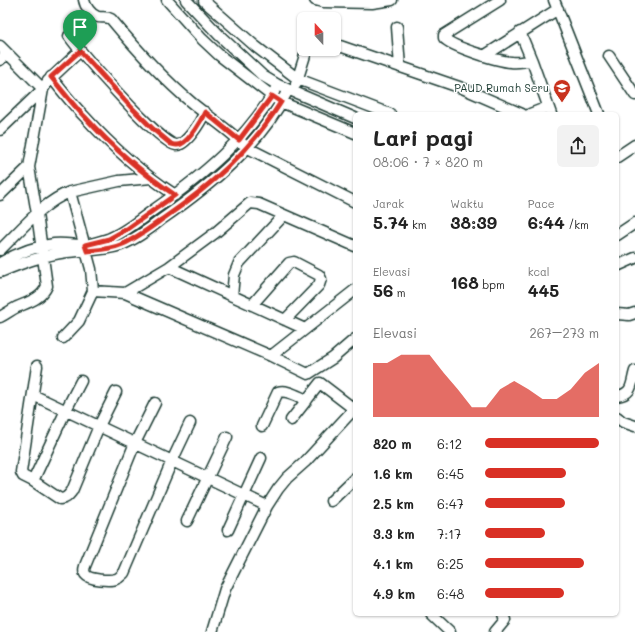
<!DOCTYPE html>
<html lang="id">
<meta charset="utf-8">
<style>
body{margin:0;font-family:Mali,sans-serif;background:#f2f2f2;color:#222;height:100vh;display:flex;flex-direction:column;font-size:15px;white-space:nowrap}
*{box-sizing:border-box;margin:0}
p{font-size:13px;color:#767676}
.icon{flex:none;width:22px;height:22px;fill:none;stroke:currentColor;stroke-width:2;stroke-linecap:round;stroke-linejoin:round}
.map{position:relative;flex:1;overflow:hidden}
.drawer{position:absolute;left:353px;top:112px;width:266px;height:504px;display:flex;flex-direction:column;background:#fff;border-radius:6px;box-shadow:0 1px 3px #0004}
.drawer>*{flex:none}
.needle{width:26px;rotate:339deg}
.fabs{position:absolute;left:297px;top:12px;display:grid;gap:8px}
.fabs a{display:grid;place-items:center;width:44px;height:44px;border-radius:6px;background:#fff;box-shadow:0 1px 3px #0004;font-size:20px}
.pin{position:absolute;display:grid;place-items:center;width:34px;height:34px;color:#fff;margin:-41px -17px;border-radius:50% 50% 50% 0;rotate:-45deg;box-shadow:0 0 4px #0007}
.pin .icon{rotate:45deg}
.round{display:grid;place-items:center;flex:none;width:42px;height:42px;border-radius:6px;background:#f2f2f2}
.summary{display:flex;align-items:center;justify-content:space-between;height:68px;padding:0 20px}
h1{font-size:22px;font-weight:800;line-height:30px}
.metrics{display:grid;grid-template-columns:repeat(3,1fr);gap:6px;height:68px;padding:4px 20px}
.metrics div{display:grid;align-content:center}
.metrics b{font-size:17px;font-weight:800}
.metrics small{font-size:11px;font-weight:400}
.metrics p{font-size:11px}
.chart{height:112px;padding:8px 20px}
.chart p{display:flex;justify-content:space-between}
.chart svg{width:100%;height:72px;margin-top:4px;fill:#d93025;opacity:.7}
ul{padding:0 20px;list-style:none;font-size:13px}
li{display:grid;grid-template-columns:64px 48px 1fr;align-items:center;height:30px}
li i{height:10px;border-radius:5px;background:#d93025}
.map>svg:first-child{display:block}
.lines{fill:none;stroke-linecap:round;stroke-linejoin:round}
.minor-casing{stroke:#1f3d34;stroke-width:13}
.minor{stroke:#fff;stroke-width:10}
.route-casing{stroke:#fff;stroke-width:8}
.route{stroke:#d93025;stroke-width:5}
.labels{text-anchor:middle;stroke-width:3;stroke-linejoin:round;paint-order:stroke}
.poi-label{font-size:11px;fill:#1f3d34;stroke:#fff;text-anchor:end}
</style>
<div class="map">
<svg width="635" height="632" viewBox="0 0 635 632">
<rect width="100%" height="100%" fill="#fff"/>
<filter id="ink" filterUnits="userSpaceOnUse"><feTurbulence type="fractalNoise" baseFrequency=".025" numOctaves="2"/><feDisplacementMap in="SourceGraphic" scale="8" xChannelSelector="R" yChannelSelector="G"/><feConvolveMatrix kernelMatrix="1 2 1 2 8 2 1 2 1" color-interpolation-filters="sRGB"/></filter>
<g filter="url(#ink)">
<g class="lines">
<defs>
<path id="minor" d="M84,0C85,6 91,15 98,17C103,18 106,16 111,19C136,49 162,78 192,103C210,118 230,130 246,147L355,202
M167,0L202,39L219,55L272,96L281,102L355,133
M186,0L219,35L263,76L278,85L355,118
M315,0L323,2L372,3L392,0
M500,0L444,35V38C452,47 498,61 511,62C518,63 525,61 532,61
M554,0L599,114
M204,1L255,46L298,79L390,114
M397,27L400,67
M520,32L532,61L551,114
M69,36C82,54 159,143 176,145C186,146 201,121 205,112
M334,44L462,88L522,114
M0,46L43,89L0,130
M484,56L558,9
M609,56L635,95
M0,60L7,53
M51,77C62,91 73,105 85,117C112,147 142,173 175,195
M296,84L307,49
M530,114L548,107
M617,157L635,145
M70,192L119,181L151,178
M0,195L29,167
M617,235L635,223
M0,250C20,231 44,201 70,192L91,269L93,291
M0,263C16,254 36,246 54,244C64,243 75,245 85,245C92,244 102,241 108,239C124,233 138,221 152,211C201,177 249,138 278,85
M617,266L635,258
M169,267L305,329
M0,272C22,263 43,255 67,252C85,250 103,251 121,245C134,240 151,228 162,219C211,185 261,144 288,90
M125,293L169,267L215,233L250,203L259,204L355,246
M232,296L234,275L239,263L284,215
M252,305L289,263L294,262L319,275L321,279L319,285L285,320
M617,314L629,315L635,313
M0,317C6,314 11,310 17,307C29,302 41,299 47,286L37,214L29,167L43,89L48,81L80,51
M63,338L79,321L93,291L125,293L271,356L308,374L333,358L355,339
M271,356L355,290
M81,381L66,410L33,481L60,499C66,499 68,496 72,491L99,426L116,392
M33,395L267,506
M617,396C633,394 631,384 635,371
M155,403L135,443L85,566C84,569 83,572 86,575C89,580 111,581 116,579C120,578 121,575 124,573L172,461L190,423
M617,417L623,422L635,426
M291,420L320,383L354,409
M262,426L278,392C287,389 299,397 307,400
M33,481L23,476L21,472L37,366
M331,501L355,478
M187,521L227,437
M228,530L261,458
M431,614L450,632
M212,632L225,589L267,506L278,489L287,478L305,462L355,408
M495,632L505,620L503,614"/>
</defs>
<!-- minor casing -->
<use href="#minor" class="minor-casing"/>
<!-- minor -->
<use href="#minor" class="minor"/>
</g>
</g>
<g class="lines" filter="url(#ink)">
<defs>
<path id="route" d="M80,51L131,107L153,129L171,144C174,145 177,146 181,144C190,140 201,121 205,112L239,140L272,96L281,102C250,151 212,185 164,218C151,227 137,238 123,244C112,249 98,250 87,251L85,245L109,239L127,229L175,195C142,173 112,147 85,117C73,105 62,90 51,77Z"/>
</defs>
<!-- route casing -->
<use href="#route" class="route-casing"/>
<!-- route -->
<use href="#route" class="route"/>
</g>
<!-- icons -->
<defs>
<symbol id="school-pin" viewBox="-11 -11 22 30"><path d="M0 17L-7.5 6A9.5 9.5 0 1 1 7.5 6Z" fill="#c8321e" stroke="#fff"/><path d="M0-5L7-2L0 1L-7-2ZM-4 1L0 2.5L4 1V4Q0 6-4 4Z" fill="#fff"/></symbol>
</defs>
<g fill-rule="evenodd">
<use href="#school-pin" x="552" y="78" width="20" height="27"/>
</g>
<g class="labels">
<!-- poi labels -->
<g class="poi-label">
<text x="549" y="92">PAUD Rumah Seru</text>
</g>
</g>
</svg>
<div class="fabs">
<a><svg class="needle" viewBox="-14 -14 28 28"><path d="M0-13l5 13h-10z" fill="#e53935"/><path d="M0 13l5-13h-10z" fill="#767676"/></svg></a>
</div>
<div class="pin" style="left:80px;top:51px;background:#1e9e55"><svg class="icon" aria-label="arrive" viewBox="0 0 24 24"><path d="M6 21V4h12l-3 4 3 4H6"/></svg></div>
<section class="drawer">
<div class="summary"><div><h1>Lari pagi</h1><p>08:06 · 7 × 820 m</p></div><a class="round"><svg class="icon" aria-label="share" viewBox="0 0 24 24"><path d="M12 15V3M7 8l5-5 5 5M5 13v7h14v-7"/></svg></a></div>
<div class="metrics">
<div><p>Jarak</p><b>5.74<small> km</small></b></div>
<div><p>Waktu</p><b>38:39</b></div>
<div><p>Pace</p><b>6:44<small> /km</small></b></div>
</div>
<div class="metrics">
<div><p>Elevasi</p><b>56<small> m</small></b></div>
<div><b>168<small> bpm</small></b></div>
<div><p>kcal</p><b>445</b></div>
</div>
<div class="chart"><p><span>Elevasi</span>267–273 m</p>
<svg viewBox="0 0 160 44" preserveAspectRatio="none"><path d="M0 44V11L10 11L20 6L30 6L40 6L50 17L60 27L70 38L80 38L90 27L100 22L110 27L120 33L130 33L140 27L150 17L160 11V44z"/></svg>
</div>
<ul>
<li><b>820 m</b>6:12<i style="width:100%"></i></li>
<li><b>1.6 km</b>6:45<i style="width:71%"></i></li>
<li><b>2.5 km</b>6:47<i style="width:70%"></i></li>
<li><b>3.3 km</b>7:17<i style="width:53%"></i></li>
<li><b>4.1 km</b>6:25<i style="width:87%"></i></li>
<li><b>4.9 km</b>6:48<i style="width:69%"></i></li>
</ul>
</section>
</div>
